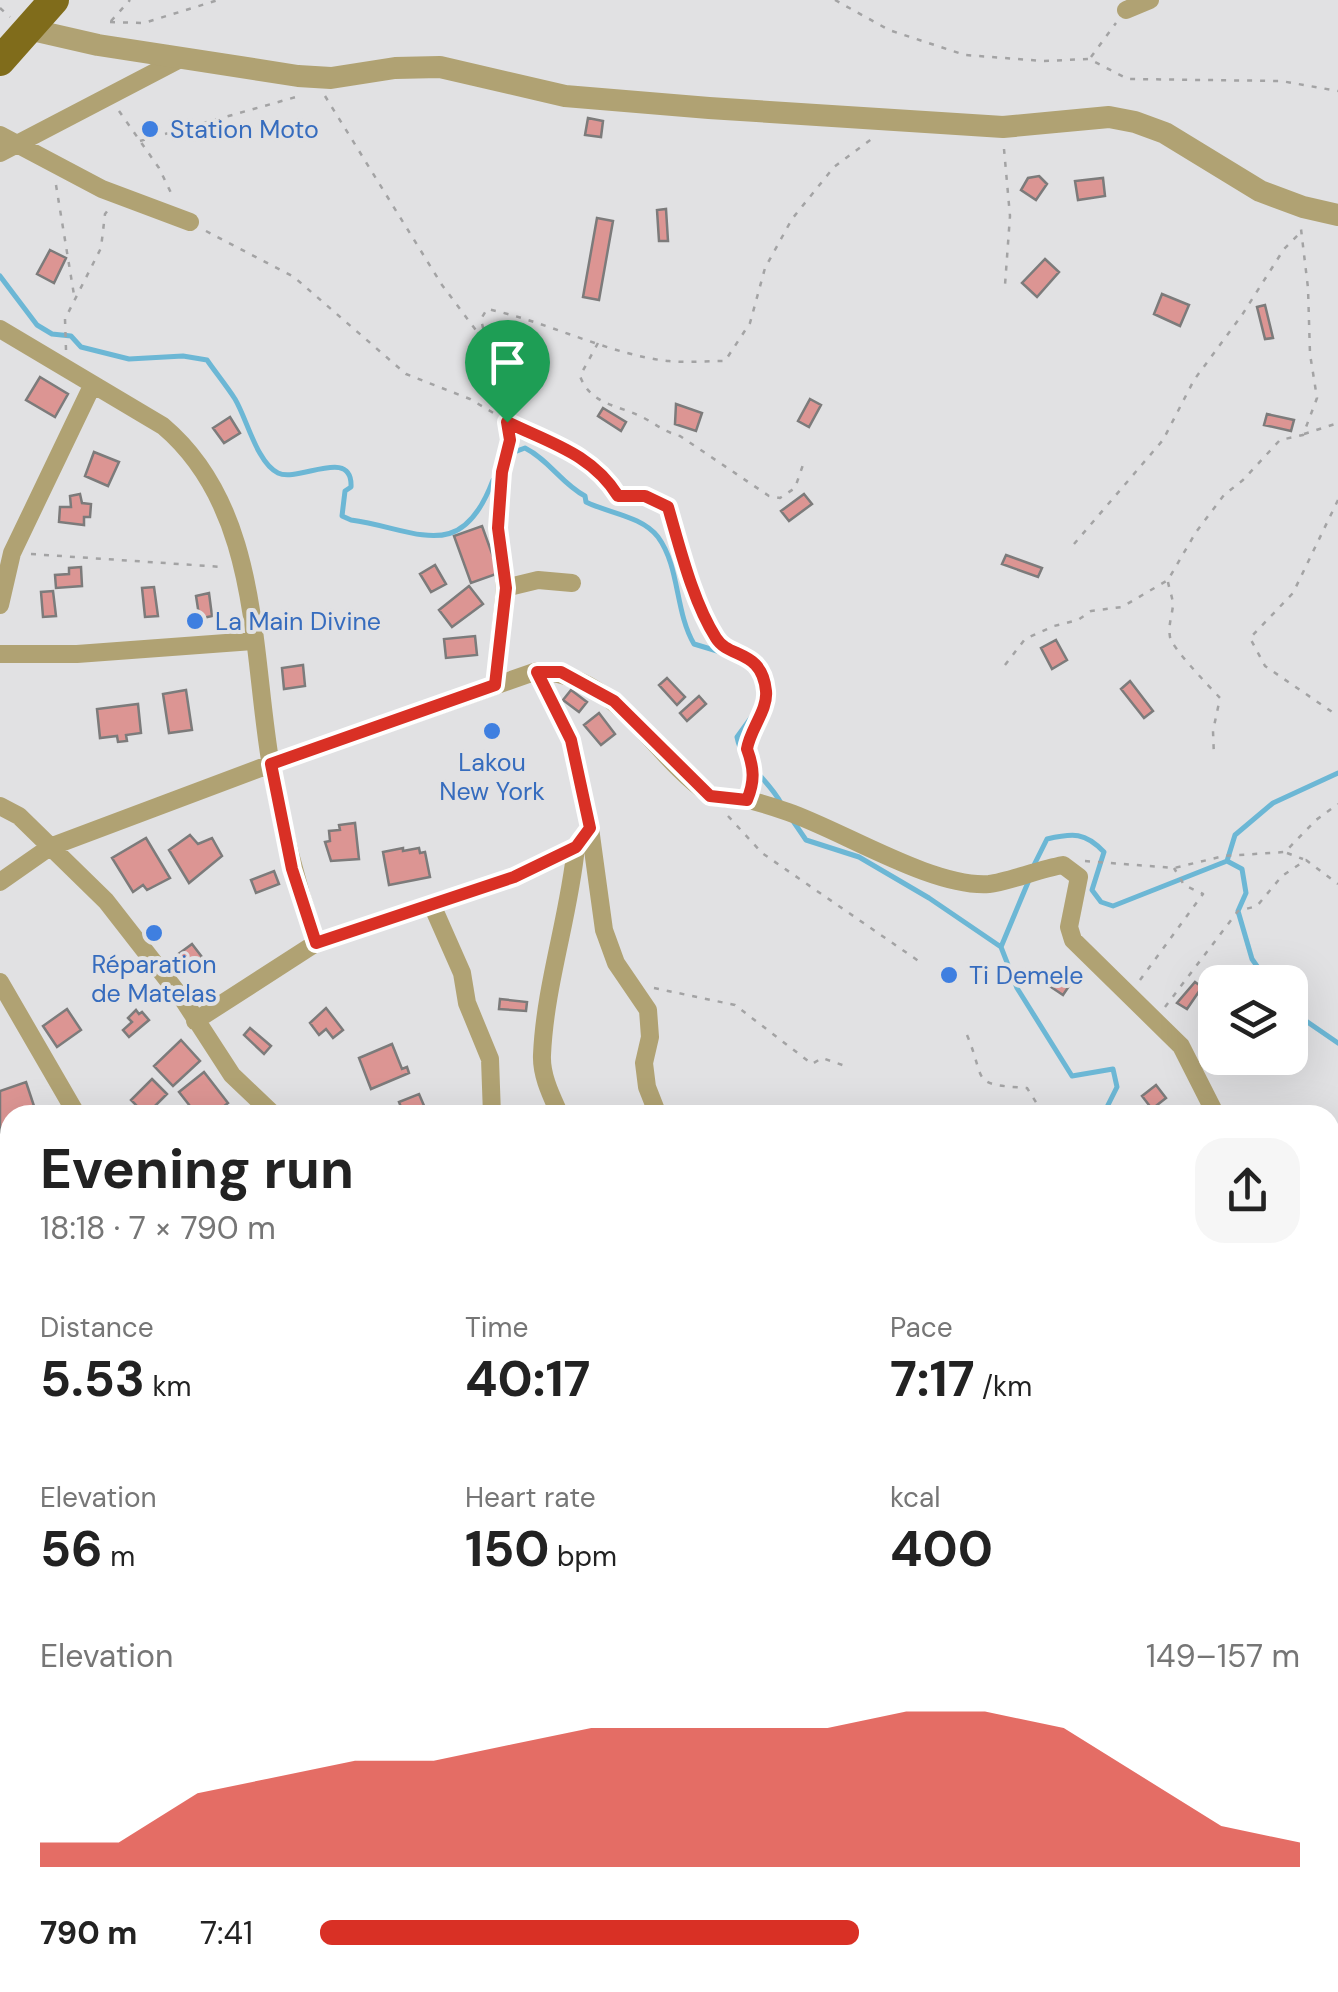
<!DOCTYPE html>
<meta charset="utf-8">
<style>
body{margin:0;font-family:"DM Sans",sans-serif;background:#f6f6f6;color:#222;height:100vh;display:flex;flex-direction:column;font-size:38px;white-space:nowrap}
*{box-sizing:border-box;margin:0}
p{font-size:32px;color:#767676}
.icon{flex:none;width:55px;height:55px;fill:none;stroke:currentColor;stroke-width:2;stroke-linecap:round;stroke-linejoin:round}
.map{position:relative;flex:1;overflow:hidden}
.side{position:absolute;left:0px;top:1105px;width:1340px;height:888px;display:flex;flex-direction:column;background:#fff;border-radius:30px 30px 0 0;box-shadow:0 10px 40px #0002}
.side>*{flex:none}
.tools{position:absolute;left:1198px;top:965px;display:grid;gap:20px}
.tools a{display:grid;place-items:center;width:110px;height:110px;border-radius:20px;background:#fff;box-shadow:0 10px 40px #0002;font-size:50px}
.pin{position:absolute;display:grid;place-items:center;width:85px;height:85px;color:#fff;margin:-102px -42px;border-radius:50% 50% 50% 0;rotate:-45deg;box-shadow:0 0 10px #0007}
.pin .icon{rotate:45deg}
.round{display:grid;place-items:center;flex:none;width:105px;height:105px;border-radius:30px;background:#f6f6f6}
.summary{display:flex;align-items:center;justify-content:space-between;height:170px;padding:0 40px}
h1{font-size:55px;font-weight:700;line-height:75px}
.metrics{display:grid;grid-template-columns:repeat(3,1fr);gap:15px;height:170px;padding:10px 40px}
.metrics div{display:grid;align-content:center}
.metrics b{font-size:50px;font-weight:700}
.metrics small{font-size:28px;font-weight:400}
.metrics p{font-size:28px}
.chart{height:280px;padding:20px 40px}
.chart p{display:flex;justify-content:space-between}
.chart svg{width:100%;height:180px;margin-top:10px;fill:#d93025;opacity:.7}
ul{padding:0 40px;list-style:none;font-size:32px}
li{display:grid;grid-template-columns:160px 120px 1fr;align-items:center;height:75px}
li i{height:25px;border-radius:12px;background:#d93025}
.map>svg:first-child{display:block}
.lines{fill:none;stroke-linecap:round;stroke-linejoin:round}
.stream{stroke:#6cb7d5;stroke-width:5}
.building{fill:#dc9593;stroke:#7c7b7b;stroke-width:2.5}
.path{stroke:#a3a3a4;stroke-width:2.5;stroke-dasharray:5 8;stroke-linecap:butt}
.minor{stroke:#b0a273;stroke-width:18}
.tertiary{stroke:#b0a273;stroke-width:22}
.primary{stroke:#806c1b;stroke-width:30}
.route-casing{stroke:#fff;stroke-width:20}
.route{stroke:#d93025;stroke-width:12}
.shop-dot{fill:#3f7fe0;stroke:#e1e1e3;stroke-width:4}
.labels{text-anchor:middle;stroke-width:8;stroke-linejoin:round;paint-order:stroke}
.shop-label{font-size:25px;fill:#366cbe;stroke:#e1e1e3;text-anchor:start}
</style>
<div class="map">
<svg width="1338" height="1992" viewBox="0 0 1338 1992">
<rect width="100%" height="100%" fill="#e1e1e3"/>
<g class="lines">
<!-- stream -->
<path class="stream" d="M0,276L37,325L52,334L71,336L81,347L129,359L183,356L207,360C216,373 226,385 235,399C247,419 257,463 278,473C298,483 353,446 351,487L345,491L342,516L351,520C417,529 461,566 493,480
M500,465L506,455L525,448C549,460 562,484 585,496L586,502C608,513 642,516 658,537C680,567 675,612 694,644L747,660L757,671L763,692L761,704L737,737C742,765 770,780 782,805
M791,818L806,840L859,857L929,898L1001,947L1029,880
M1227,861L1235,835L1273,803L1338,773
M1034,865L1047,839C1073,833 1085,832 1104,852L1092,890L1101,902L1113,906L1227,861L1242,869L1246,893L1238,911L1252,959L1268,982
M1001,947L1017,988L1072,1076L1113,1069L1117,1087L1103,1115
M1290,1010L1338,1043
M1330,1711L1338,1730"/>
</g>
<!-- building -->
<path class="building" d="M588,118L603,121L601,137L585,135Z
M1039,176L1047,184L1036,200L1021,190L1028,178Z
M1103,178L1105,196L1078,200L1075,181Z
M666,209L668,241H659L657,210Z
M597,218L613,221L599,300L583,297Z
M50,250L66,258L54,283L37,274Z
M1045,259L1059,272L1037,297L1022,283Z
M1162,294L1189,305L1180,326L1154,314Z
M1265,305L1273,338L1265,339L1257,307Z
M40,377L68,394L55,417L26,400Z
M810,399L821,405L809,427L798,421Z
M676,404L702,413L696,431L675,424Z
M603,408L626,422L621,431L598,416Z
M1267,414L1294,420L1291,431L1264,425Z
M230,417L240,433L224,443L213,428Z
M94,452L119,462L108,486L85,476Z
M80,494L82,503L91,504L90,517H84V525L59,522L60,507H71L70,496Z
M804,494L812,504L789,521L781,511Z
M482,526L499,573L471,583L454,536Z
M1006,555L1042,568L1038,577L1002,564Z
M435,565L446,584L431,592L420,574Z
M81,567L82,586L56,588L55,575L69,574V568Z
M469,586L483,604L452,627L439,610Z
M154,587L158,616L145,617L142,588Z
M53,591L56,616L43,617L41,592Z
M209,593L212,616L203,618L204,624L189,626L187,616L199,615L196,596Z
M475,636L477,655L446,658L444,639Z
M1056,640L1067,660L1052,669L1041,648Z
M303,665L305,686L284,689L282,668Z
M667,678L685,697L677,705L659,685Z
M1130,681L1153,711L1144,718L1121,689Z
M186,690L192,730L169,733L163,694Z
M571,690L587,702L579,712L563,700Z
M699,696L706,704L687,721L680,713Z
M138,704L141,733L126,735L127,741L118,742L117,736L100,738L97,709Z
M599,713L615,734L601,745L584,725Z
M355,823L359,859L331,861L325,842L330,841L329,831L340,830L339,825Z
M190,835L198,844L212,838L222,856L189,883L169,850Z
M146,838L170,878L147,890L143,885L133,892L112,858Z
M403,848V851L419,848L420,853L425,852L430,877L389,885L383,852Z
M274,871L279,884L256,893L251,880Z
M192,944L202,957L187,968L177,955Z
M1059,970L1067,976L1070,971L1077,974L1063,995L1048,985Z
M1195,982L1202,987L1187,1009L1177,1003Z
M500,999L527,1002L526,1011L499,1009Z
M326,1008L343,1030L333,1038L326,1029L319,1035L310,1023Z
M67,1009L81,1030L57,1047L43,1026Z
M136,1010L139,1014L142,1012L149,1020L129,1037L123,1030L132,1022L128,1018Z
M250,1028L271,1046L264,1054L244,1035Z
M181,1040L200,1061L173,1086L154,1066Z
M392,1044L402,1069L407,1067L409,1073L371,1089L359,1058Z
M204,1072L228,1103L213,1115H197L179,1092Z
M152,1079L167,1094L146,1115H137L134,1112L138,1107L131,1100Z
M26,1082L37,1115H10V1129L0,1133V1091Z
M1156,1085L1166,1098L1152,1109L1142,1096Z
M419,1094L428,1115H404L399,1102Z
M3,1196L10,1201V1237L0,1230V1201Z"/>
<g class="lines">
<!-- path -->
<path class="path" d="M835,0L889,30L965,55L1043,61L1089,59L1128,79L1281,81L1338,91
M0,8L10,17
M111,21L130,0
M110,22L144,23L218,0
M1091,57L1116,23
M325,96L442,285L484,341
M119,111L159,168L173,197
M140,141L296,97
M1004,149L1010,216L1005,285
M56,185L74,295
M206,231L294,277L406,374L470,399L507,421L584,459L605,475L618,496H645L668,507C680,547 694,604 716,638C729,659 762,648 766,691C768,710 750,729 747,749L754,768L753,784
M598,343L580,376C591,406 620,405 644,418C657,425 665,432 680,436L769,496L780,498L795,488L805,459
M66,350L65,319L101,248L105,214L109,209
M1304,434L1338,423
M506,456C514,421 489,357 481,319L487,309C546,321 613,356 669,361C688,363 707,361 725,361L750,323L765,268L792,219L834,167L873,138
M1338,500L1293,593L1250,638L1265,666L1338,716
M1074,544L1163,440L1194,380L1242,315L1284,249L1301,232
M31,554L223,567
M1168,582C1169,588 1173,599 1173,605C1172,616 1168,625 1170,637C1172,648 1209,686 1220,698L1213,731L1214,757
M1005,665L1025,639L1054,626L1078,620L1091,611L1122,607L1168,580L1196,532L1224,495L1243,480L1280,440L1303,435L1317,398L1310,354L1308,288L1301,229
M728,816L762,853L920,962
M1287,853L1303,859
M1085,861L1174,868L1224,856L1285,852L1316,820L1338,804
M1140,980L1203,894L1184,885L1174,868
M654,988L735,1005L812,1064L822,1058L848,1067
M1165,1007L1238,911L1257,906L1282,876L1306,860L1338,884
M967,1035C987,1083 969,1084 1027,1088L1044,1115
M1330,1752L1338,1762
M707,1982L712,1992"/>
<!-- minor -->
<path class="minor" d="M1126,10L1150,0
M0,135L102,189L190,222
M0,153L182,58
M0,329L163,426C261,509 251,651 271,766C282,827 297,885 316,943
M505,588L538,580L572,583
M0,605L12,553L92,386
M0,654H77L253,641
M537,671C617,675 649,751 707,793C716,800 732,798 744,799C758,802 774,807 788,812C843,831 933,888 989,884C1007,882 1040,869 1063,865L1079,877L1069,927L1073,940L1181,1046L1216,1115
M495,685L505,588L498,529L502,472
M0,806L19,816L106,901L184,1001L232,1075L274,1115
M0,882L50,847L271,764L537,671L571,740L590,828L604,930L616,963L648,1010L650,1037L644,1063L647,1087L658,1115
M432,905L462,973L467,1003L490,1059L492,1115
M0,982L77,1115
M195,1021L316,943L514,877L576,847L590,828
M560,1115C552,1097 541,1076 542,1055C545,985 569,917 576,847
M1330,1234L1338,1240
M0,1282L10,1290
M0,1352L10,1314
M199,1982L206,1992
M493,1982L499,1992
M911,1982L914,1992
M1178,1982L1186,1992
M4,1992L10,1913
M142,1992L145,1982"/>
<!-- tertiary -->
<path class="tertiary" d="M28,29L98,45L298,76L331,78L395,68L440,67L565,96L709,108L1003,127L1109,117L1135,122L1165,133L1260,191L1303,207L1338,215"/>
<!-- primary -->
<path class="primary" d="M0,61L54,0"/>
</g>
<g class="lines">
<defs>
<path id="route" d="M507,422C550,443 592,454 618,496H645L668,507C680,548 693,602 716,638C729,659 762,649 766,691C768,710 750,729 747,749C754,768 755,781 747,800L710,796L614,701L561,672H537L571,740L590,828L576,847L514,877L316,943L292,869L271,764L495,685L506,588L498,528L502,472L510,440Z"/>
</defs>
<!-- route casing -->
<use href="#route" class="route-casing"/>
<!-- route -->
<use href="#route" class="route"/>
</g>
<!-- markers -->
<g class="shop-dot">
<circle cx="150" cy="129" r="10"/>
<circle cx="195" cy="621" r="10"/>
<circle cx="492" cy="731" r="10"/>
<circle cx="154" cy="933" r="10"/>
<circle cx="949" cy="975" r="10"/>
</g>
<g class="labels">
<!-- shop labels -->
<g class="shop-label">
<text x="170" y="138">Station Moto</text>
<text x="215" y="630">La Main Divine</text>
<text x="492" y="771" text-anchor="middle">Lakou<tspan x="492" dy="29">New York</tspan></text>
<text x="154" y="973" text-anchor="middle">Réparation<tspan x="154" dy="29">de Matelas</tspan></text>
<text x="969" y="984">Ti Demele</text>
</g>
</g>
</svg>
<div class="tools">
<a><svg class="icon" aria-label="layers" viewBox="0 0 24 24"><path d="M12 4l9 5-9 5-9-5zM3 14l9 5 9-5"/></svg></a>
</div>
<div class="pin" style="left:507px;top:422px;background:#1e9e55"><svg class="icon" aria-label="arrive" viewBox="0 0 24 24"><path d="M6 21V4h12l-3 4 3 4H6"/></svg></div>
<section class="side">
<div class="summary"><div><h1>Evening run</h1><p>18:18 · 7 × 790 m</p></div><a class="round"><svg class="icon" aria-label="share" viewBox="0 0 24 24"><path d="M12 15V3M7 8l5-5 5 5M5 13v7h14v-7"/></svg></a></div>
<div class="metrics">
<div><p>Distance</p><b>5.53<small> km</small></b></div>
<div><p>Time</p><b>40:17</b></div>
<div><p>Pace</p><b>7:17<small> /km</small></b></div>
</div>
<div class="metrics">
<div><p>Elevation</p><b>56<small> m</small></b></div>
<div><p>Heart rate</p><b>150<small> bpm</small></b></div>
<div><p>kcal</p><b>400</b></div>
</div>
<div class="chart"><p><span>Elevation</span>149–157 m</p>
<svg viewBox="0 0 160 44" preserveAspectRatio="none"><path d="M0 44V38L10 38L20 26L30 22L40 18L50 18L60 14L70 10L80 10L90 10L100 10L110 6L120 6L130 10L140 22L150 34L160 38V44z"/></svg>
</div>
<ul>
<li><b>790 m</b>7:41<i style="width:55%"></i></li>
</ul>
</section>
</div>
